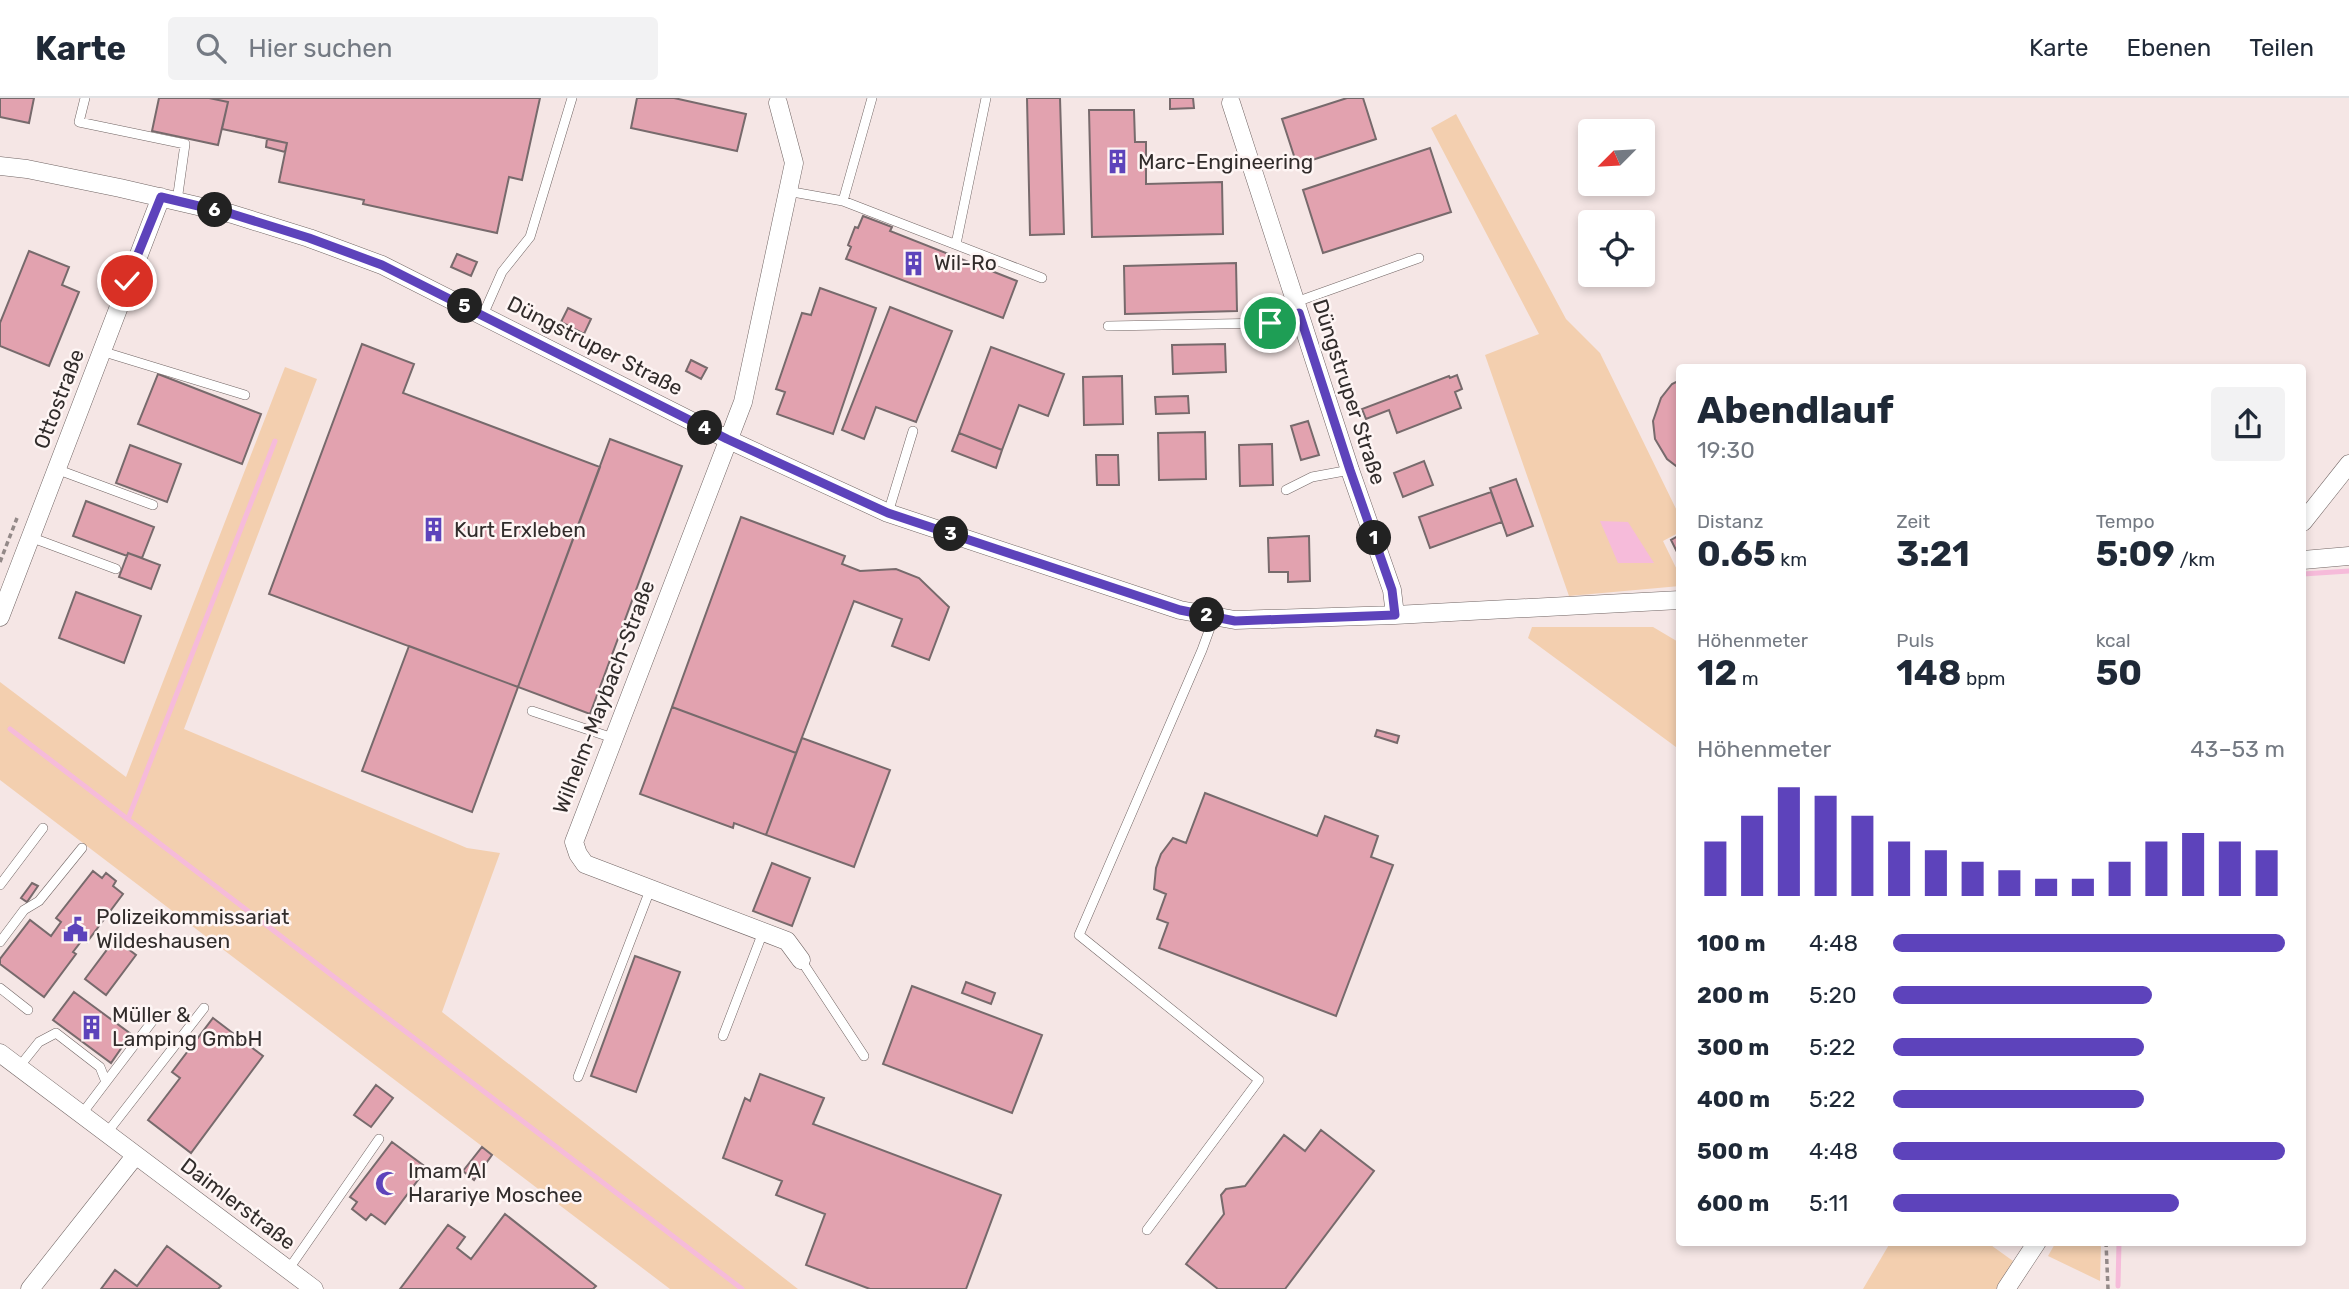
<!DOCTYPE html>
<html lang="de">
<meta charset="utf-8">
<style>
body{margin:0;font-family:Rubik,sans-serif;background:#f2f2f3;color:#1f2937;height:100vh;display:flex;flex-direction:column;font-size:26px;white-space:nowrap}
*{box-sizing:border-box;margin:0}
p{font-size:23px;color:#747a83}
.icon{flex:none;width:38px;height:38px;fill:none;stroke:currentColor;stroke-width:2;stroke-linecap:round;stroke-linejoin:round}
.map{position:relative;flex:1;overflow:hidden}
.sheet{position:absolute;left:1676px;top:266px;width:630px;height:882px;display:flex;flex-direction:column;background:#fff;border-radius:7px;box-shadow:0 4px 10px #0003}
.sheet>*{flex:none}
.needle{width:46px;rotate:246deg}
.tools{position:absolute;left:1578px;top:21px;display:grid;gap:14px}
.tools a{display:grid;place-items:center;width:77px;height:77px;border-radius:7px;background:#fff;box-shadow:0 4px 10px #0003;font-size:35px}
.pin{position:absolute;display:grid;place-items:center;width:60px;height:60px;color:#fff;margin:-30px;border:4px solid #fff;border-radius:50%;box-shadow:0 2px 7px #0007}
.km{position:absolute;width:35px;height:35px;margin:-18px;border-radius:50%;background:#222;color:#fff;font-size:19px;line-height:35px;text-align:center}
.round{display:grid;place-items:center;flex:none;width:74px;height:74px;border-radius:7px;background:#f2f2f3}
.head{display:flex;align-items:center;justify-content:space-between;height:119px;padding:0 21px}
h1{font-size:38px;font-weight:700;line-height:52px}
.metrics{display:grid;grid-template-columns:repeat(3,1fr);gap:10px;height:119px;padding:7px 21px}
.metrics div{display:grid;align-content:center}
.metrics b{font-size:35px;font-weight:700}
.metrics small{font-size:19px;font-weight:400}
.metrics p{font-size:19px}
.chart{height:196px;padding:14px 21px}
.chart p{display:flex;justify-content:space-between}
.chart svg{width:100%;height:126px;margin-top:7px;stroke:#5d43bb;stroke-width:6}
ul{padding:0 21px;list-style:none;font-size:23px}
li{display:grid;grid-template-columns:112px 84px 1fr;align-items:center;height:52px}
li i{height:18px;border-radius:9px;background:#5d43bb}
header{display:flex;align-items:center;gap:42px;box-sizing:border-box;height:98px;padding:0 35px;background:#fff;border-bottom:2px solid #e0e1e3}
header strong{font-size:33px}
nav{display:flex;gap:38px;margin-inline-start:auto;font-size:24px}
.search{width:490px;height:63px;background:#f2f2f3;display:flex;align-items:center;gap:18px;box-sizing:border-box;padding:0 24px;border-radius:7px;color:#747a83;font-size:26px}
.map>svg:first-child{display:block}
.green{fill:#f3cfaf}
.water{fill:#f6bbda}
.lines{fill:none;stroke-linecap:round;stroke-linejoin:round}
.stream{stroke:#f6bbda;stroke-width:5}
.building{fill:#e2a2af;stroke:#776a6c;stroke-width:2}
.service-casing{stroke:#716564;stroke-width:10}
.minor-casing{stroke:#716564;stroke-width:19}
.path{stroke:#938988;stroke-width:3.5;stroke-dasharray:5 3.5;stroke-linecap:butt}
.service{stroke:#fff;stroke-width:9}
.minor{stroke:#fff;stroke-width:18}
.route-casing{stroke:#fff;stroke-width:14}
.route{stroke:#5d43bb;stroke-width:9}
.labels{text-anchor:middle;stroke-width:5;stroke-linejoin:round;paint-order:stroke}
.poi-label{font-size:21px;fill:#312c2b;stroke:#fef5f4;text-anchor:start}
.street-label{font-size:21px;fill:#312c2b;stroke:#fef5f4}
</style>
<header>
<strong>Karte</strong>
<div class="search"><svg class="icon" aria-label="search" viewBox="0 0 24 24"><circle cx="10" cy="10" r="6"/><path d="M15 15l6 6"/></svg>Hier suchen</div>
<nav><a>Karte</a><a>Ebenen</a><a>Teilen</a></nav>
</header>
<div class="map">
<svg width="2349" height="1191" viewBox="0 0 2349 1191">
<rect width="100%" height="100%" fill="#f5e6e5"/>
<!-- green -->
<path class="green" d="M1456,16L1566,221L1600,255L1680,419V434L1663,443L1680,478V488L1569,498L1485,257L1539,236L1431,30Z
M285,269L317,281L184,631L467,750L500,755L442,914L798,1191H670L0,682V584L126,679Z
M1532,529H1653L1680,545V652L1528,540Z
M2056,1144L2101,1145L2100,1183L2048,1158Z
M1890,1145H1988L2013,1163L1996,1191H1863Z"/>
<!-- water -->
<path class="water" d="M1600,423L1628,424L1654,465H1618Z"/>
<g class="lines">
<!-- stream -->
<path class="stream" d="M2303,476L2349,473
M10,631L742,1191
M128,721L275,343
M2118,1188L2119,1144"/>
</g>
<!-- building -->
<path class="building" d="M0,0H34L29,25L0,19Z
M159,0H209L228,4L218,47L152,33Z
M209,0H540L522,82L509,79L497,135L363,106L364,102L279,84L287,45L222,31L228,4Z
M637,0H674L746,16L737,53L631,30Z
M1027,0H1060L1064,136L1030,137Z
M1170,0H1193L1194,10L1170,11Z
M1347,0H1363L1376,41L1297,67L1282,21Z
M1089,12H1134L1135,44H1146V86L1222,84L1223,136L1092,139Z
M267,41L287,45L285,54L266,49Z
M1430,50L1451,114L1323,155L1303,92Z
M863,118L892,129L890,133L1017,183L1003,220L846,161L851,149L848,147L855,129L858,130Z
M29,153L69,169L62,187L79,194L49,268L0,248V225Z
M457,156L477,164L471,178L451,169Z
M1236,165L1237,213L1125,216L1124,168Z
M820,190L876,210L833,336L777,316L785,294L776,291L802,215L811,217Z
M890,209L952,233L916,324L876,309L864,341L842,332Z
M568,210L591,221L584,236L561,224Z
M362,246L414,266L403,295L600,369L518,589L269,496Z
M1225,246L1226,274L1173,276L1172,247Z
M991,249L1064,276L1048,318L1019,307L1002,352L959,335Z
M691,262L707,270L701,281L686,273Z
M158,276L261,316L242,366L138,326Z
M1457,277L1462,291L1455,294L1461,310L1397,335L1389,312L1366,321L1362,311L1449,278L1450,280Z
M1122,278L1123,326L1084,327L1083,279Z
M1680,282V371L1667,361L1655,341L1653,323L1661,300L1672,286Z
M1188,298L1189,315L1156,316L1155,299Z
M1308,323L1319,357L1301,362L1291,328Z
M1205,334L1206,381L1159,382L1158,335Z
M959,335L1002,352L996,370L952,353Z
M610,341L682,368L590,616L518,589Z
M1272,346L1273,387L1240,388L1239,347Z
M130,347L181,366L167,404L116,385Z
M1096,357H1118L1119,387H1097Z
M1424,363L1433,387L1403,399L1394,375Z
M1516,381L1533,428L1507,438L1490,390Z
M1491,394L1502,424L1430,450L1419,419Z
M86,403L154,429L142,460L128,455L127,458L73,438Z
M741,419L845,458L842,466L860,473L896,471L919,480L949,509L929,562L892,548L902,521L854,503L796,655L672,609Z
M1680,437V460L1671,442Z
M1309,438L1310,483L1288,484V474H1269L1268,440Z
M128,455L160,467L151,491L119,479Z
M76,494L141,518L124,565L59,540Z
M409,548L518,589L472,714L362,673Z
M672,609L796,655L766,737L734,725L733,730L640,696Z
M1377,632L1399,638L1397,645L1375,638Z
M802,640L890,672L854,769L766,737Z
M1205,695L1317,738L1325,718L1378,738L1371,759L1393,767L1336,918L1159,850L1168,825L1157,821L1166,796L1154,791L1156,770L1161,756L1173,740L1186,745Z
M772,765L810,780L792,828L753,813Z
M93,773L102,780L106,775L116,783L113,788L123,796L87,844L83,841L73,854L76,856L44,899L0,866V861L30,822L51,838L61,824L56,820Z
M32,785L38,788L27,804L21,800Z
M115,841L136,857L106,897L85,881Z
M635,858L680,874L636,994L591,978Z
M966,884L995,895L991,906L962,895Z
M912,888L1042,937L1012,1015L883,966Z
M74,894L131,936L111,965L53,922Z
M213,920L263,958L191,1055L148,1022L180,980L172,974Z
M760,976L824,1000L813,1026L1001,1097L966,1191H870L806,1167L825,1116L776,1097L782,1083L723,1060L745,1000L750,1003Z
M376,987L393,1000L371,1029L354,1017Z
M1321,1032L1374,1073L1285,1191H1218L1186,1166L1224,1116L1221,1097L1226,1091L1245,1088L1284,1037L1305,1053Z
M392,1044L427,1070L385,1126L371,1116L366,1122L352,1111L357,1104L350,1099Z
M482,1049L492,1057L474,1082L463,1073Z
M505,1116L596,1188L593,1191H400L448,1127L465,1139L457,1150L471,1161Z
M167,1148L221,1188L218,1191H101L115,1172L137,1188Z"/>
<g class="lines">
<defs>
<path id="service" d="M85,0L79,24L185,46L177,103
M787,93L843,103L1042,180
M843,103L872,0
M956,146L986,0
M1296,204L1419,160
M483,217L502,174L530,139L572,0
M1108,228L1270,225L1299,215
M101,253L245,297
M56,371L153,407
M1286,392L1312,379L1350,372
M888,415L913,333
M30,439L116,471
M532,613L613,640
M0,787L43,730
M0,844L24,812L39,803L82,750
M801,862L864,958
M0,890L28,912
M723,938L763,834
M19,969L39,944L56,935L100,969L106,984L81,1017
M578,979L650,792
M106,984L154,921
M106,1036L204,910
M1147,1132L1259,982L1079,837L1202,552L1214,519
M288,1172L379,1041"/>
<path id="minor" d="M778,5L794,65L743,304L574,744L578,756L585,766L787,843L801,862
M1231,5L1350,372L1392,492L1395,517
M0,68L27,71L120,90L232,116L309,140L382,167L727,341L888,415L1180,512L1235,522L1395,517L1680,502
M2303,424L2349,366
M2303,462L2349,458
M0,519L161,99
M0,955L314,1191
M30,1191L135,1058
M2006,1191L2037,1144"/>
</defs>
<!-- service casing -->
<use href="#service" class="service-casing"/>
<!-- minor casing -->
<use href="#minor" class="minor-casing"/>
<!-- path -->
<path class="path" d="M0,464L17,420
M2106,1144L2108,1191"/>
<!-- service -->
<use href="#service" class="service"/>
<!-- minor -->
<use href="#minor" class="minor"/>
</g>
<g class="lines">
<defs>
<path id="route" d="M127,183L161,99L232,116L309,140L382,167L727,341L888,415L1180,512L1235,523L1395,517L1392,492L1350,372L1299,215L1270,225"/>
</defs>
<!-- route casing -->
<use href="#route" class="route-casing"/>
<!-- route -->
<use href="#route" class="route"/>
</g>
<!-- icons -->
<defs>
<symbol id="building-bare" viewBox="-9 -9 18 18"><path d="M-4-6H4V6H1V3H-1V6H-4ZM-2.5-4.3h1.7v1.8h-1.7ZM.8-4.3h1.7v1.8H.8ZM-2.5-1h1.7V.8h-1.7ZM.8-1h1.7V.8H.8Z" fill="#5d43bb" stroke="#fef5f4" stroke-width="2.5" paint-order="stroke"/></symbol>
<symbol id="civic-bare" viewBox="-9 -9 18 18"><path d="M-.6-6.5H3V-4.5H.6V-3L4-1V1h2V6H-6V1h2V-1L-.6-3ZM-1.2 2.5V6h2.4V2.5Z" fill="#5d43bb" stroke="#fef5f4" stroke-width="2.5" paint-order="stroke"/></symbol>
<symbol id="mosque-bare" viewBox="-9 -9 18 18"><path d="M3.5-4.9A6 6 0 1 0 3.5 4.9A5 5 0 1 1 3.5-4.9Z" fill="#5d43bb" stroke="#fef5f4" stroke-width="2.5" paint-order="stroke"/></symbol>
</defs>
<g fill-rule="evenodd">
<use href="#building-bare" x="1100" y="46" width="35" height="35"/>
<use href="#building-bare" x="896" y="148" width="35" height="35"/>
<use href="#building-bare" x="416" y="414" width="35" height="35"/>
<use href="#civic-bare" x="58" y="814" width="35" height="35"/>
<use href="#building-bare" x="74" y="912" width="35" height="35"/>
<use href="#mosque-bare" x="370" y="1068" width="35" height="35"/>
</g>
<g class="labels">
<!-- poi labels -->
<g class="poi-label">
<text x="1138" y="71">Marc-Engineering</text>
<text x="934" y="172">Wil-Ro</text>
<text x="454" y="439">Kurt Erxleben</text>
<text x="96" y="826">Polizeikommissariat<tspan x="96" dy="24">Wildeshausen</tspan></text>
<text x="112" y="924">Müller &amp;<tspan x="112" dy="24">Lamping GmbH</tspan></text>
<text x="408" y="1080">Imam Al<tspan x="408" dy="24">Harariye Moschee</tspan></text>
</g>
<!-- street labels -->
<g class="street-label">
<text transform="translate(595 248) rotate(27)" y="7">Düngstruper Straße</text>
<text transform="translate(1349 294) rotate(72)" y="7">Düngstruper Straße</text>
<text transform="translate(59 301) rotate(-69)" y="7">Ottostraße</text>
<text transform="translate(604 599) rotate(-69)" y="7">Wilhelm-Maybach-Straße</text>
<text transform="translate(238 1106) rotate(37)" y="7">Daimlerstraße</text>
</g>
</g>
</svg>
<div class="tools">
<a><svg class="needle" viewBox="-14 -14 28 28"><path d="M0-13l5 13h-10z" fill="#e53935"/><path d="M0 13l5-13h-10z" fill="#747a83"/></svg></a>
<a><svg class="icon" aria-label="locate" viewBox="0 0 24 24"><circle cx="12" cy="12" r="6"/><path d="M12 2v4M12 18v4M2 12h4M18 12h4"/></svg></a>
</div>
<div class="pin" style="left:1270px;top:225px;background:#1e9e55"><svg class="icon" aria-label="arrive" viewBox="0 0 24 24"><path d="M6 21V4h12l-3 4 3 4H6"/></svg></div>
<div class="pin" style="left:127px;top:183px;background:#d93025"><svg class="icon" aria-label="check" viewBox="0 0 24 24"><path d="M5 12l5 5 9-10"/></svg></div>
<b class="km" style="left:1374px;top:440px">1</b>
<b class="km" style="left:1207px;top:517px">2</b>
<b class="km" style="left:951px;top:436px">3</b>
<b class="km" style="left:705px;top:330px">4</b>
<b class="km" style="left:465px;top:208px">5</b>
<b class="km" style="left:215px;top:112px">6</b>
<section class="sheet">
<div class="head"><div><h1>Abendlauf</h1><p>19:30</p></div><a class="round"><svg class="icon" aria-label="share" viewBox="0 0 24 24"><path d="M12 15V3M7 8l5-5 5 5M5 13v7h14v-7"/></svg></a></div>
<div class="metrics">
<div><p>Distanz</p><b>0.65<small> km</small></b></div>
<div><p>Zeit</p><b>3:21</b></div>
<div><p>Tempo</p><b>5:09<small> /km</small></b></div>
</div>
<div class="metrics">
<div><p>Höhenmeter</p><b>12<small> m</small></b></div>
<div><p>Puls</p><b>148<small> bpm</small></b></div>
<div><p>kcal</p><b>50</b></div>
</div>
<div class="chart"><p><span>Höhenmeter</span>43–53 m</p>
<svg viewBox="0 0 160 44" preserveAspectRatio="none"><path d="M5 44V25M15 44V16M25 44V6M35 44V9M45 44V16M55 44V25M65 44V28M75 44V32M85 44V35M95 44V38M105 44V38M115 44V32M125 44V25M135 44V22M145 44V25M155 44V28"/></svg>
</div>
<ul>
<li><b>100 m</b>4:48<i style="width:100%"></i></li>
<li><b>200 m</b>5:20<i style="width:66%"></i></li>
<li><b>300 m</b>5:22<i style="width:64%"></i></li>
<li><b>400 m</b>5:22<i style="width:64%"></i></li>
<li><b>500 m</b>4:48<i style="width:100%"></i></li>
<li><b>600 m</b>5:11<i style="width:73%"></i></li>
</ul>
</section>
</div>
